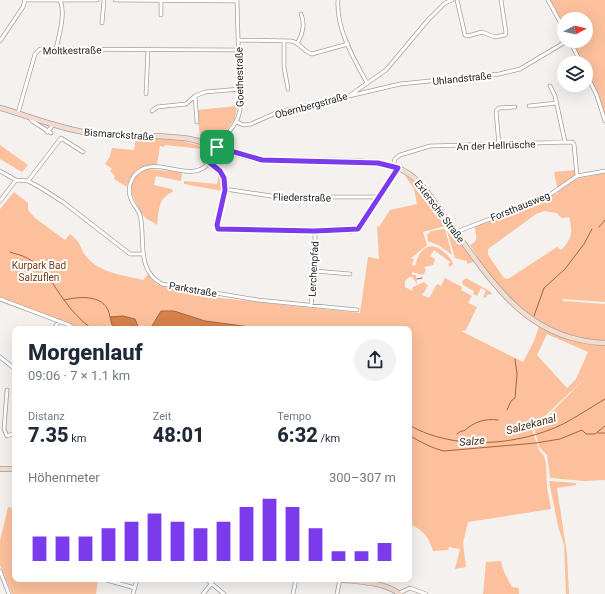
<!DOCTYPE html>
<html lang="de">
<meta charset="utf-8">
<style>
body{margin:0;font-family:Roboto,sans-serif;background:#f2f2f3;color:#1f2937;height:100vh;display:flex;flex-direction:column;font-size:15px;white-space:nowrap}
*{box-sizing:border-box;margin:0}
p{font-size:13px;color:#747a83}
.icon{flex:none;width:22px;height:22px;fill:none;stroke:currentColor;stroke-width:2;stroke-linecap:round;stroke-linejoin:round}
.map{position:relative;flex:1;overflow:hidden}
.drawer{position:absolute;left:12px;top:326px;width:400px;height:256px;display:flex;flex-direction:column;background:#fff;border-radius:8px;box-shadow:0 4px 16px #0002}
.drawer>*{flex:none}
.needle{width:26px;rotate:83deg}
.controls{position:absolute;left:557px;top:12px;display:grid;gap:8px}
.controls a{display:grid;place-items:center;width:36px;height:36px;border-radius:50%;background:#fff;box-shadow:0 4px 16px #0002;font-size:20px}
.pin{position:absolute;display:grid;place-items:center;width:34px;height:34px;color:#fff;margin:-17px;border-radius:8px;box-shadow:0 2px 6px #0006}
.round{display:grid;place-items:center;flex:none;width:42px;height:42px;border-radius:21px;background:#f2f2f3}
.overview{display:flex;align-items:center;justify-content:space-between;height:68px;padding:0 16px}
h1{font-size:22px;font-weight:800;line-height:30px}
.figures{display:grid;grid-template-columns:repeat(3,1fr);gap:6px;height:68px;padding:4px 16px}
.figures div{display:grid;align-content:center}
.figures b{font-size:20px;font-weight:800}
.figures small{font-size:11px;font-weight:400}
.figures p{font-size:11px}
.chart{height:112px;padding:8px 16px}
.chart p{display:flex;justify-content:space-between}
.chart svg{width:100%;height:72px;margin-top:4px;stroke:#7c3aed;stroke-width:6}
.map>svg:first-child{display:block}
.green{fill:#fcc09c;fill-rule:evenodd}
.water{fill:#d68148;stroke:#a2663e}
.lines{fill:none;stroke-linecap:round;stroke-linejoin:round}
.stream{stroke:#a2663e;stroke-width:1}
.street-casing{stroke:#a3a19f;stroke-width:4.5}
.secondary-casing{stroke:#a3a19f;stroke-width:6}
.street{stroke:#fff;stroke-width:3}
.secondary{stroke:#f3dcce;stroke-width:4.5}
.route-casing{stroke:#fff;stroke-width:8}
.route{stroke:#7c3aed;stroke-width:5}
.labels{text-anchor:middle;stroke-width:4;stroke-linejoin:round;paint-order:stroke}
.street-label{font-size:10px;fill:#272625;stroke:#fff}
.park-label{font-size:10px;fill:#733b11;stroke:#fff}
.water-label{font-size:11px;font-style:italic;fill:#502d15;stroke:#fff}
</style>
<div class="map">
<svg width="605" height="594" viewBox="0 0 605 594">
<rect width="100%" height="100%" fill="#f4f1ef"/>
<!-- green -->
<path class="green" d="M549,0H605V117L599,96L586,70V63H583L572,41H586V19H564V27Z
M237,106L235,119L226,131L200,136L197,110Z
M136,137L183,141L210,149C212,154 210,161 204,164L202,162L203,149L165,145L164,147L160,146L157,165C141,165 132,170 127,186H125L114,179L115,176L110,171L112,169L105,164L110,156L112,148L134,150Z
M0,145L28,165L22,172L0,159Z
M148,169L180,172L182,174L181,181L156,176L154,185L172,189L173,192C158,197 159,211 157,225C153,222 145,219 142,214C140,212 139,208 138,206C128,191 128,176 148,169Z
M575,170L576,179L605,173V302L562,299L563,301L605,304V480L584,481L550,478L547,455L539,447L533,424L547,417L584,379L546,415L530,423L539,450L544,456L546,464L547,488L551,509L468,522L463,543L466,567L455,569L460,549L449,547L448,550L433,551C429,537 422,529 409,524V329H77L69,323L0,298V209L14,192L28,203V210L35,218L65,240L70,234C83,244 78,246 86,256C98,273 124,275 143,280L148,274L156,284L165,287L220,298L360,313L368,257L379,259L377,226L379,227L390,210L417,204L414,189L404,174L416,183L447,224L445,226L423,232L427,245L410,259L414,258L412,265L415,266C419,249 430,239 445,253C449,257 452,259 453,264L450,267L448,265L450,262L434,250L430,256L435,259L433,265L424,267L426,270L423,275L412,272V275H416L417,284L412,277H409L405,281V287L412,291L413,287L424,282L428,286L422,295L429,298L437,284L441,286L445,278L462,287L461,290L472,296L468,303L477,307L466,330L461,331L523,362L534,341L540,323L516,305L486,271L470,245C480,241 475,234 475,226L558,193L554,172ZM544,211L556,213L562,218L569,217C573,231 572,240 561,250L557,247L508,279L504,278L488,255V249L536,214ZM547,334L588,352L576,379L567,388L537,355Z
M219,172L223,180L222,191L184,184V181L217,184Z
M444,229H445L452,255L440,246L428,241L427,235L431,231Z
M450,230L473,261V262L467,264V261L455,258L447,231Z
M466,278L491,292L492,294L487,295L486,298L483,297L486,291L481,288L477,296L473,294L474,291L463,285L462,281Z
M549,481L576,483V485L557,488L567,554L569,594H566L564,545L558,526Z
M8,507L15,509V579H98L96,594H12L0,565V541Z
M501,561L504,572L512,587L519,588V594H483L486,562Z"/>
<!-- water -->
<path class="water" d="M161,311H174L205,321L265,329H150Z
M123,316L135,319L139,329H120L112,325L110,317Z"/>
<g class="lines">
<!-- stream -->
<path class="stream" d="M599,227L605,220
M10,252C15,254 22,255 27,258C45,267 53,285 64,300C72,311 81,321 92,329
M417,279L422,278
M64,300C81,296 107,294 110,317
M534,316L544,288L565,269L584,244L592,229
M507,410L511,401L515,398L517,374L515,359
M409,425C453,451 518,446 563,424C577,417 591,407 605,399
M598,433H605
M457,434L461,431H464C474,422 485,418 498,420
M409,435C418,441 434,449 444,451L536,443L560,439L582,430L586,434H595L605,426"/>
<defs>
<path id="street" d="M24,0H97
M115,0L237,1
M237,0L240,110C238,124 228,132 220,143C215,150 213,160 206,166C187,182 157,156 138,172C130,178 127,190 131,199C133,205 138,209 140,215C146,238 135,270 162,284L258,300L357,310
M338,0C336,29 354,59 367,83
M457,0L465,35L468,36L482,32L495,37L505,35L506,33L501,0
M548,0L564,29
M161,15V0
M102,23L104,0
M239,40L291,41C301,43 302,51 312,54L348,44
M0,41L23,7L25,0
M284,41V67L288,89
M570,41L581,63
M298,42C303,34 305,23 301,14
M56,49C59,35 66,13 60,0
M586,73L597,96L605,121
M550,86L555,96L565,142
M146,94L148,49
M195,96L197,122
M349,96L400,84L499,74L520,69L567,41
M529,106L557,103
M152,111L157,107L186,104L195,96L205,92L240,89
M18,113L35,54L40,49L239,50
M30,118L32,121L51,133
M237,122L243,125L251,124L278,112L349,96L386,70L428,20L445,3L452,0
M47,132L54,124
M499,145L496,111L499,108L515,107
M209,162C235,182 223,197 217,225L218,229L351,231L358,229L398,168
M393,166L395,159L400,155L430,146L572,142L574,144L577,176
M0,171L16,180L28,181L41,188L63,202L130,254H142
M28,181L61,138L83,152
M225,189L278,197H380
M0,201L16,180
M456,232L545,198L577,176L605,171
M315,271L350,274
M0,299L69,325L75,329
M311,306L315,271V231
M54,329L59,321
M0,357L15,369
M7,390L4,429L7,436L15,433
M0,571L9,594
M103,579L135,588
M206,579L224,594
M399,593L410,588L426,594
M133,594L137,579
M203,594L212,583
M293,594L296,579
M337,594L340,579"/>
<path id="secondary" d="M0,108C29,116 59,129 90,133C123,137 157,134 190,139C214,144 237,157 263,160C300,164 377,154 406,172C423,182 433,201 444,216C488,275 522,340 605,343
M0,469H15
M337,579C358,582 382,581 400,594"/>
</defs>
<!-- street casing -->
<use href="#street" class="street-casing"/>
<!-- secondary casing -->
<use href="#secondary" class="secondary-casing"/>
<!-- street -->
<use href="#street" class="street"/>
<!-- secondary -->
<use href="#secondary" class="secondary"/>
</g>
<g class="lines">
<defs>
<path id="route" d="M217,147L262,160L378,163L398,168L358,229L315,231L218,229L217,225L225,190L224,178L220,171L209,162Z"/>
</defs>
<!-- route casing -->
<use href="#route" class="route-casing"/>
<!-- route -->
<use href="#route" class="route"/>
</g>
<g class="labels">
<!-- street labels -->
<g class="street-label">
<text transform="translate(72 50) rotate(-1)" y="4">Moltkestraße</text>
<text transform="translate(239 77) rotate(-91)" y="4">Goethestraße</text>
<text transform="translate(462 78) rotate(-6)" y="4">Uhlandstraße</text>
<text transform="translate(311 105) rotate(-15)" y="4">Obernbergstraße</text>
<text transform="translate(119 134) rotate(4)" y="4">Bismarckstraße</text>
<text transform="translate(496 145) rotate(-2)" y="4">An der Hellrüsche</text>
<text transform="translate(302 197) rotate(1)" y="4">Fliederstraße</text>
<text transform="translate(520 206) rotate(-22)" y="4">Forsthausweg</text>
<text transform="translate(440 211) rotate(53)" y="4">Extersche Straße</text>
<text transform="translate(313 269) rotate(-87)" y="4">Lerchenpfad</text>
<text transform="translate(193 289) rotate(10)" y="4">Parkstraße</text>
</g>
<!-- park labels -->
<g class="park-label">
<text x="39" y="269">Kurpark Bad<tspan x="39" dy="12">Salzuflen</tspan></text>
</g>
<!-- water labels -->
<g class="water-label">
<text transform="translate(531 424) rotate(-15)" y="4">Salzekanal</text>
<text transform="translate(472 441) rotate(-5)" y="4">Salze</text>
</g>
</g>
</svg>
<div class="controls">
<a><svg class="needle" viewBox="-14 -14 28 28"><path d="M0-13l5 13h-10z" fill="#e53935"/><path d="M0 13l5-13h-10z" fill="#747a83"/></svg></a>
<a><svg class="icon" aria-label="layers" viewBox="0 0 24 24"><path d="M12 4l9 5-9 5-9-5zM3 14l9 5 9-5"/></svg></a>
</div>
<div class="pin" style="left:217px;top:147px;background:#1e9e55"><svg class="icon" aria-label="arrive" viewBox="0 0 24 24"><path d="M6 21V4h12l-3 4 3 4H6"/></svg></div>
<section class="drawer">
<div class="overview"><div><h1>Morgenlauf</h1><p>09:06 · 7 × 1.1 km</p></div><a class="round"><svg class="icon" aria-label="share" viewBox="0 0 24 24"><path d="M12 15V3M7 8l5-5 5 5M5 13v7h14v-7"/></svg></a></div>
<div class="figures">
<div><p>Distanz</p><b>7.35<small> km</small></b></div>
<div><p>Zeit</p><b>48:01</b></div>
<div><p>Tempo</p><b>6:32<small> /km</small></b></div>
</div>
<div class="chart"><p><span>Höhenmeter</span>300–307 m</p>
<svg viewBox="0 0 160 44" preserveAspectRatio="none"><path d="M5 44V29M15 44V29M25 44V29M35 44V24M45 44V20M55 44V15M65 44V20M75 44V24M85 44V20M95 44V11M105 44V6M115 44V11M125 44V24M135 44V38M145 44V38M155 44V33"/></svg>
</div>
</section>
</div>
